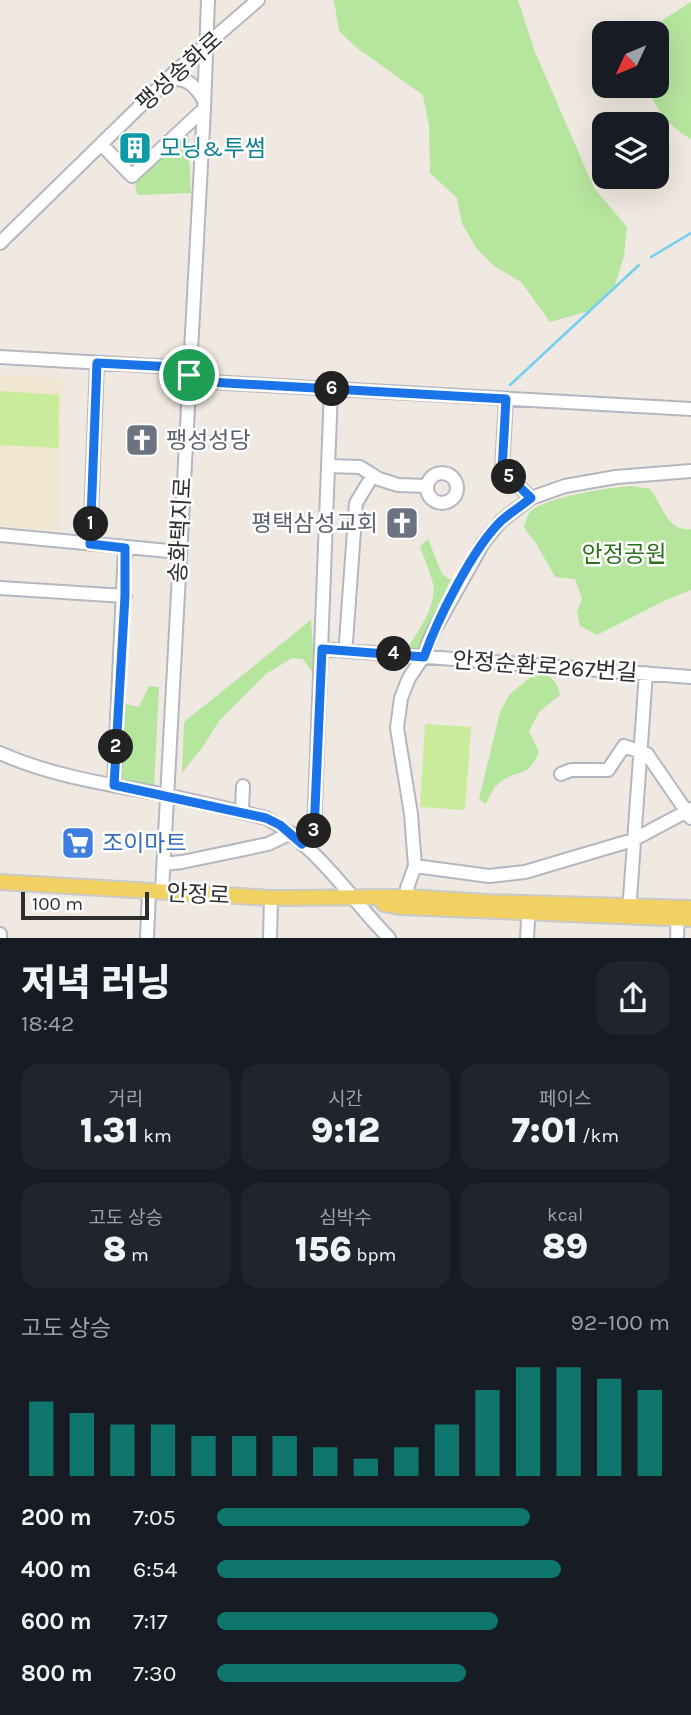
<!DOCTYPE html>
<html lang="ko">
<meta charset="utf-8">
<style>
body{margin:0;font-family:Karla,"Noto Sans KR",sans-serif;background:#20242c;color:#f1f3f6;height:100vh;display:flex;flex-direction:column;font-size:26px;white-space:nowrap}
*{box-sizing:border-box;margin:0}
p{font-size:23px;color:#9ea1a6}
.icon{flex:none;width:38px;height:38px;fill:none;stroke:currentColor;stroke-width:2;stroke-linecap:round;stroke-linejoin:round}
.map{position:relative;height:938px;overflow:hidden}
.drawer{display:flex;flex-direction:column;background:#171b24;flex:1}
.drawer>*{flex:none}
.needle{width:46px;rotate:226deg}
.controls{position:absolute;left:592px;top:21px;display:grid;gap:14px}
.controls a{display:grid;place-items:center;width:77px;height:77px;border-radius:14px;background:#171b24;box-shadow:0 7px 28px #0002;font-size:35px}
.scale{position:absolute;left:21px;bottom:18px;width:128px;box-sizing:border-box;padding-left:7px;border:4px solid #2e2e2e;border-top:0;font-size:19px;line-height:24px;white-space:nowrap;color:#2e2e2e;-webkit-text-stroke:5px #fff;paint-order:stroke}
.pin{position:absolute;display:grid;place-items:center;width:60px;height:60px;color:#fff;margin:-30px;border:4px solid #fff;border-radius:50%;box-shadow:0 2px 7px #0007}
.km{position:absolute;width:35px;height:35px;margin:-18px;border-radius:50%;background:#222;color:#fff;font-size:19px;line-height:35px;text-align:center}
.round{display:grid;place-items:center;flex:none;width:74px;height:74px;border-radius:21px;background:#20242c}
.head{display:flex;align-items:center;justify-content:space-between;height:119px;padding:0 21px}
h1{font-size:38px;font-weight:800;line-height:52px}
.figures{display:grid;grid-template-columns:repeat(3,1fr);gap:10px;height:119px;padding:7px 21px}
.figures div{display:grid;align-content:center;border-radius:18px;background:#20242c;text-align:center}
.figures b{font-size:35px;font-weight:800}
.figures small{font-size:19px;font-weight:400}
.figures p{font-size:19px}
.chart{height:196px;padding:14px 21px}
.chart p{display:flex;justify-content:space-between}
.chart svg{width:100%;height:126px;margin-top:7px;stroke:#0f766e;stroke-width:6}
ul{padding:0 21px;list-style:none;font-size:23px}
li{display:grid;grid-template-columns:112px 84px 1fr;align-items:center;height:52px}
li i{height:18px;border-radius:9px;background:#0f766e}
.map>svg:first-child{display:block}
.education{fill:#f0e6d1}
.green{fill:#b6e59e}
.pitch{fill:#c9ec9a}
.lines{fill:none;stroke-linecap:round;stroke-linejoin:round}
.stream{stroke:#75cff0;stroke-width:2.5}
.minor-casing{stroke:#b4b7c1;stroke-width:16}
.major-casing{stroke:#c9c9c9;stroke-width:18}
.minor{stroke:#fff;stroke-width:12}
.major{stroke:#f2d163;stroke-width:14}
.route-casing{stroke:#fff;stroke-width:14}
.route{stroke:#1a73e8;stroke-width:9}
.labels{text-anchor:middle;stroke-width:5;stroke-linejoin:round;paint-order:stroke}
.street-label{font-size:23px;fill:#2e2e2e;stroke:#fff}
.culture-label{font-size:23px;fill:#0d838f;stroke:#fff;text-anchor:start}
.worship-label{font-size:23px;fill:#5b616d;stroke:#fff;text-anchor:start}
.park-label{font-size:23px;fill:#2c6e1b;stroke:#fff}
.shop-label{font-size:23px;fill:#366cbe;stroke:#fff;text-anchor:start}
</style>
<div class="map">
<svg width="691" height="938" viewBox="0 0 691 938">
<rect width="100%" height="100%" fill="#efe9e1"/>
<!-- education -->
<path class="education" d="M0,375L63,378L58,531L0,526Z"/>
<!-- green -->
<path class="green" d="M334,0H518L535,52L594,188L627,227L624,256L615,285L589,311L550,322L521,282L494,266L477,249L462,224L457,198L430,173L429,126L423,95L357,48L339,31Z
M691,2V139C669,127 655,110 648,86H656V33H648L650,28Z
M188,134L191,193L137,195L134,177L156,163Z
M631,486L650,489C662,504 667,532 691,529V590L664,601L597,635L580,626L577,611L582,599L575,579L555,577L536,543L524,528C525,524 527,516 529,513C540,498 612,487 631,486Z
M428,539L442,574L451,580L417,649L406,651C417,632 437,607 433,584C430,571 424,558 420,546Z
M311,620L315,676L303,659L292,658L266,674L219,721L204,745L182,773L184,722Z
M537,672C551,676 557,680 560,695L539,712L529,731L539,752C527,780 519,768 502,781C493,787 490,795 486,804L479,799L500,712L510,694Z
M149,686L159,687L154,786L120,781L122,703L139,707Z"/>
<!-- pitch -->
<path class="pitch" d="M0,391L59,395L58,448L0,445Z
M425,724L471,727L465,810L420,807Z"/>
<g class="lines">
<!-- stream -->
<path class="stream" d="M651,257L691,233
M510,385L639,265"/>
<defs>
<path id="minor" d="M167,81C185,75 195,85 204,100
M101,144L132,176L204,109
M0,243L177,70L258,0
M0,357L173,367L209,382L691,409
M506,399L502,470L531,498
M328,466L360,467L379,479L398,485L427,486
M427 488a15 15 0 1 1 30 0a15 15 0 1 1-30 0Z
M0,535L179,552
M90,544L97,363
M0,588L125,596
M346,642L356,503L373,475
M322,649L691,677
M0,753C51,776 107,784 161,794C196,801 232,810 266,818C317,845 350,898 389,938
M561,774L571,770H608L624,746L647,754L691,818
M114,785L125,548
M242,812L243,786
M302,844L314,832L331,389
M164,864L182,862L268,844L291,833
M415,866L411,814L397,728L401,698L409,678L423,657L432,634L483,543L501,521L531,498L565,486L616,477L691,471
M162,891L204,109L208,0
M408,897L407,888L415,866L489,876L525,872L633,840L691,809
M629,913L646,673
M0,934V937
M147,938L149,891
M270,938L271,898
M527,938L529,903
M677,938L678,910"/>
<path id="major" d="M0,882L271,898L408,897L487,902L691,908
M384,904L402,907L691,919"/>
</defs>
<!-- minor casing -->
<use href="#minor" class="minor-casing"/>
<!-- major casing -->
<use href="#major" class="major-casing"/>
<!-- minor -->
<use href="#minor" class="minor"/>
<!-- major -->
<use href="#major" class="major"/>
</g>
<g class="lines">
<defs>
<path id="route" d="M97,363L173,367L209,382L506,399L502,470L531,498C521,506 510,513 501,521C473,548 437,620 424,657L322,649L314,832L302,844L280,825L266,818L114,785L125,596V548L90,544Z"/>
</defs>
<!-- route casing -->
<use href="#route" class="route-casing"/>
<!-- route -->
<use href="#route" class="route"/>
</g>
<!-- icons -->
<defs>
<symbol id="building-square" viewBox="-11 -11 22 22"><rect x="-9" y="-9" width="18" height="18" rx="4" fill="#0f9aa8" stroke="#fff"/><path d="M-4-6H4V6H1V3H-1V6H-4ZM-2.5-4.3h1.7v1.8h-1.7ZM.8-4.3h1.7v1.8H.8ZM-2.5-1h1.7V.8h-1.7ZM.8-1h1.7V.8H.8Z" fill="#fff"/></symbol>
<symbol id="church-square" viewBox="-11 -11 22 22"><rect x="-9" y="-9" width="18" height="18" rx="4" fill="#6b7280" stroke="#fff"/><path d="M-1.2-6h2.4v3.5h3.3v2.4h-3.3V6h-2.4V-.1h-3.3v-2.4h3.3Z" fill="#fff"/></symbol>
<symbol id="supermarket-square" viewBox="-11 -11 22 22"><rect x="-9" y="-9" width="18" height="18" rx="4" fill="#3f7fe0" stroke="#fff"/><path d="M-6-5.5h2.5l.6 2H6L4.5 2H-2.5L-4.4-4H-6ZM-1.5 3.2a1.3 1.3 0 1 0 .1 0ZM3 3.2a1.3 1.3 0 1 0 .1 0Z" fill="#fff"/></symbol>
</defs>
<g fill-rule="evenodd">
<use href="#building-square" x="116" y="129" width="38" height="38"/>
<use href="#church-square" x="123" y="421" width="38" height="38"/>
<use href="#church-square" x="383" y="504" width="38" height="38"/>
<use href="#supermarket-square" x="59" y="824" width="38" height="38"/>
</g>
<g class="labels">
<!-- street labels -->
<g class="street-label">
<text transform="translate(179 71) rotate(-42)" y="8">팽성송화로</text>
<text transform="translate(180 530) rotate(-87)" y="8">송화택지로</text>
<text transform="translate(545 666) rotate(4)" y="8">안정순환로267번길</text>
<text transform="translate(198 894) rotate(3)" y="8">안정로</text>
</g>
<!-- culture labels -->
<g class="culture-label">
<text x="160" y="156">모닝&amp;투썸</text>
</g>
<!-- worship labels -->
<g class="worship-label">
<text x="166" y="448">팽성성당</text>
<text x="378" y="531" text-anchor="end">평택삼성교회</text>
</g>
<!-- park labels -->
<g class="park-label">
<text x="624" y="562">안정공원</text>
</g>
<!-- shop labels -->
<g class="shop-label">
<text x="102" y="851">조이마트</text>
</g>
</g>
</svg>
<div class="controls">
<a><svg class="needle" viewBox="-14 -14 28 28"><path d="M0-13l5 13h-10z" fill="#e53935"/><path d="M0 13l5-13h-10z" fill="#9ea1a6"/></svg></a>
<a><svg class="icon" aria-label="layers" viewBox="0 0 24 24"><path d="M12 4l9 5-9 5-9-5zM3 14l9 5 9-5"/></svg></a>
</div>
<div class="scale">100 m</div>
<div class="pin" style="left:189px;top:375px;background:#1e9e55"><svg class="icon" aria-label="arrive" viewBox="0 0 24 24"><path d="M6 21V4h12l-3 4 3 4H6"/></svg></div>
<b class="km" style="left:91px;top:524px">1</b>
<b class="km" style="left:116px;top:747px">2</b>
<b class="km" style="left:314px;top:831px">3</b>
<b class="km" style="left:394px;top:654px">4</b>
<b class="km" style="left:509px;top:477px">5</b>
<b class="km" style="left:332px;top:389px">6</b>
</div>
<section class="drawer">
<div class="head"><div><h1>저녁 러닝</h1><p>18:42</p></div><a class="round"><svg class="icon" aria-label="share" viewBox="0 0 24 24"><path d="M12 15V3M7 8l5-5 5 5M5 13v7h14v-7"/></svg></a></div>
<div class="figures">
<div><p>거리</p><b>1.31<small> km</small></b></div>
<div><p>시간</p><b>9:12</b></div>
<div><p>페이스</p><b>7:01<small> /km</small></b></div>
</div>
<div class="figures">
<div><p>고도 상승</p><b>8<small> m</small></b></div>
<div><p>심박수</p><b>156<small> bpm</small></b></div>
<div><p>kcal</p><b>89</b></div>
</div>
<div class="chart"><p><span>고도 상승</span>92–100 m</p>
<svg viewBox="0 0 160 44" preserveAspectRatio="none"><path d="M5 44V18M15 44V22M25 44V26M35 44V26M45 44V30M55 44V30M65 44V30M75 44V34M85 44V38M95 44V34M105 44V26M115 44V14M125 44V6M135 44V6M145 44V10M155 44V14"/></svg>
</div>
<ul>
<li><b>200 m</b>7:05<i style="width:69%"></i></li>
<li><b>400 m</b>6:54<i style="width:76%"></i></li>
<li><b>600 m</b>7:17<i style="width:62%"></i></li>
<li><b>800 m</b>7:30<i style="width:55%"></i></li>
</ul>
</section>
